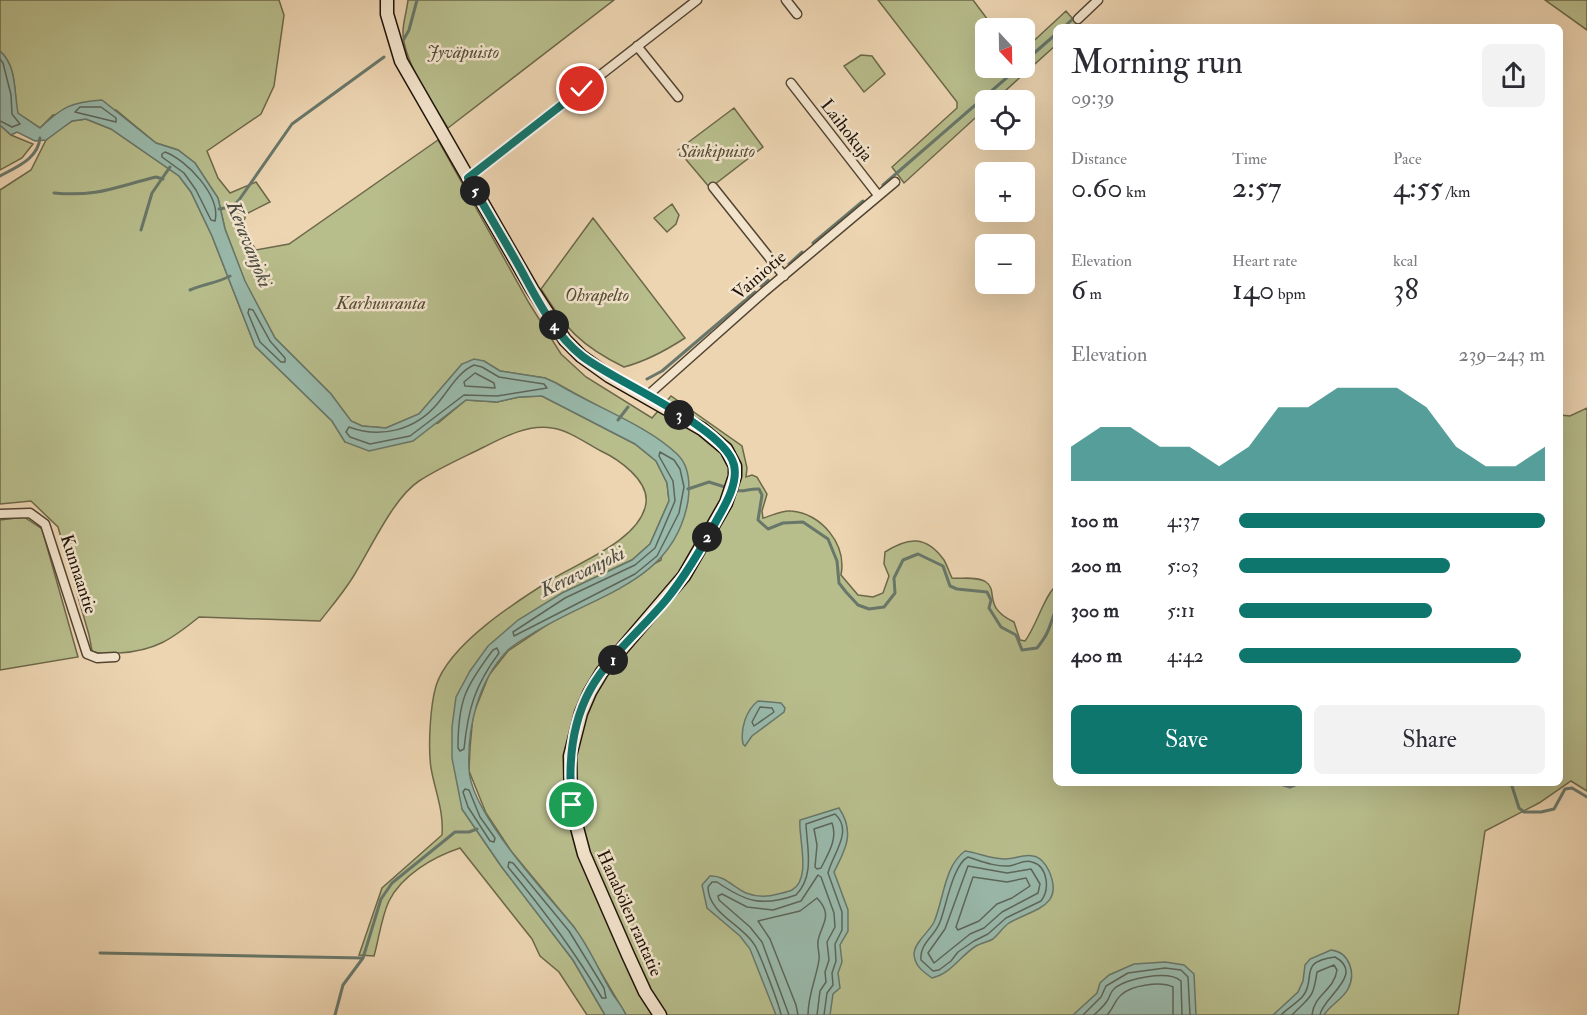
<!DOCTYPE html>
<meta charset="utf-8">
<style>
body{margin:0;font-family:"IM FELL Double Pica",serif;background:#f2f2f3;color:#2b2b33;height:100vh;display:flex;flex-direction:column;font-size:22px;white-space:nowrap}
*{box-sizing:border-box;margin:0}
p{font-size:20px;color:#7c7c81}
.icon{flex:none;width:33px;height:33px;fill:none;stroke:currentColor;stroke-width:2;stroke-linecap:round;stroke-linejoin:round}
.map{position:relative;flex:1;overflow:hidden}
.sheet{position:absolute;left:1053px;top:24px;width:510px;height:762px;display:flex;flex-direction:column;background:#fff;border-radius:9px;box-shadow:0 6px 24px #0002}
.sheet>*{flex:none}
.needle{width:39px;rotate:158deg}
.fabs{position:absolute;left:975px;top:18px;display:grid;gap:12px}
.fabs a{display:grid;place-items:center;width:60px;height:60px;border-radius:9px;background:#fff;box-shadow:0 6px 24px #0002;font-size:30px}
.pin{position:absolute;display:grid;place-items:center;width:51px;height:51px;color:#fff;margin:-26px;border:3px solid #fff;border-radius:50%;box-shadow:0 2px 6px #0007}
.km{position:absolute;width:30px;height:30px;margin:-15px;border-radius:50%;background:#222;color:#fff;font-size:16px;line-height:30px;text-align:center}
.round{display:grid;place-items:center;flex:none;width:63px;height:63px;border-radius:9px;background:#f2f2f3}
.summary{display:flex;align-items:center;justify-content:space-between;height:102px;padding:0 18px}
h1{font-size:33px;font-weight:600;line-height:45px}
.figures{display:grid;grid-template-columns:repeat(3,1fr);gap:9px;height:102px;padding:6px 18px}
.figures div{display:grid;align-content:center}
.figures b{font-size:30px;font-weight:600}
.figures small{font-size:16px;font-weight:400}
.figures p{font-size:16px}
.chart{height:168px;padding:12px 18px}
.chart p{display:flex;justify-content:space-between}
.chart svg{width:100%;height:108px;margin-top:6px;fill:#0f766e;opacity:.7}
.button{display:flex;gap:12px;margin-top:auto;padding:12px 18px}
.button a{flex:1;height:69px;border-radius:9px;background:#0f766e;color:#fff;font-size:24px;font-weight:600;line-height:69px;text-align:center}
.button a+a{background:#f2f2f3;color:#2b2b33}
ul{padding:0 18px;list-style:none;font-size:20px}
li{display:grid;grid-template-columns:96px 72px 1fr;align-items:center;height:45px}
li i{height:15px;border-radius:8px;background:#0f766e}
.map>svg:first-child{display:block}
.green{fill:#b8bd8c;stroke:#6c684a;stroke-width:1.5}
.water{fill:#99b9ab;stroke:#68776a;stroke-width:1.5}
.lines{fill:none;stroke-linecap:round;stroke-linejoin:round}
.shore{stroke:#5c665a;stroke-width:1.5}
.stream{stroke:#68776a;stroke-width:3}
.street-casing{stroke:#524432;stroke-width:11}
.secondary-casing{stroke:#1f1308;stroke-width:15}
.street{stroke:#f3e4cd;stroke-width:8}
.secondary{stroke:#f3e4cd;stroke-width:12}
.route-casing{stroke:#fff;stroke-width:12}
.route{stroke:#0f766e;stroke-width:8}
.labels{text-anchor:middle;stroke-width:5;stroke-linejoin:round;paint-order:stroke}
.park-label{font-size:18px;font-style:italic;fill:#554e36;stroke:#f3e4cd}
.street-label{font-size:18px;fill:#1f1308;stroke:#f3e4cd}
.water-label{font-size:20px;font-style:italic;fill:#4a4d41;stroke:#f3e4cd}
</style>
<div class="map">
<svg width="1587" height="1015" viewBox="0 0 1587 1015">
<rect width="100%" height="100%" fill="#edd5b2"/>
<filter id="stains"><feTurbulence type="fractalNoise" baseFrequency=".00333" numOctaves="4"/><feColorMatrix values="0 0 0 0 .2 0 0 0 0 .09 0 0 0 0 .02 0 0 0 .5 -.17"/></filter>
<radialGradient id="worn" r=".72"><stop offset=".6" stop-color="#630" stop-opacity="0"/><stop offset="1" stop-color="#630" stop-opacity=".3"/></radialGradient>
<!-- green -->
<path class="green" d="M0,0H279L284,15L274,86L261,114L207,151L218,178L230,193L256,182L270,202L246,214L242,228L256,250L289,244L438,140L529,303L561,354L586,377L652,418L671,396L742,446L747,468L746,477L752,475L757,477L767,494L762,511L763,518C772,516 781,510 791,511C821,513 847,544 841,575L858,595L873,597L883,593L889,576L884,564L885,552C908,537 926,535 944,560C947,565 949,572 952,578C962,579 977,576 986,582C999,591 982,607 1014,622L1020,640L1025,641C1036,627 1045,594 1056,586V783H1560V415L1570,416L1587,408V791L1571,781L1539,803L1485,831L1458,1015H626L574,927L511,851L486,813L469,771L470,748L473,715L489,675L508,651L553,621L661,560L678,455L644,432L556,383L545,378L500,371L484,361L462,364L419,414L386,428L362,426L351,421L331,394L275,338L245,282L225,229L218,198L195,163L178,150L156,143L116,110L53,115L40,128L17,113C14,92 17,66 0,51Z
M408,0H614L448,128C433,104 403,61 403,32C403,22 407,10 408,0Z
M878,0H973L994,28H986V68H1024L1025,49L1066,11L1078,25L1076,27H1056V45L995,100H986L985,109L904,183L892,167L957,108V102Z
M1545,0H1587V30Z
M861,55L872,56L885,74L864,92L844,66Z
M734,108L763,147L710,188L678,150Z
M86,119L111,129L179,176L191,192L212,236L255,346L332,421L345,442L438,423L466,400L497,402L519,397L542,396L635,444L656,461L667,483L669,501L650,544L632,560L563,593L470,671L462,809L501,866L573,960L605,1015H587L559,972L540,956L532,939L460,848C433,857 402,875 389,901C381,918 379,939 374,956L359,955L382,888L442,835C444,811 435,791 431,768C428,748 430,706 436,686C449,644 517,601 554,578C582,561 641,539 646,503C649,480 618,459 601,451C586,443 568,430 552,428C528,424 504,437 484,447C462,458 439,468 419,481C393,498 370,550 353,577C343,593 331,607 320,621L199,617C172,639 155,651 119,653C109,654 101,655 92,651L89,635L58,527L31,501L0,504V190L31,170L46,140L55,132L72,121Z
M0,125L11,135L33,144L22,158L0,170Z
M672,204L679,215L676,224L667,232L654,218Z
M593,218L685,338C665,351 647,361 624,367C581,346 566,329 541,289Z
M24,517L42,529L78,657L0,670V520Z"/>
<!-- water -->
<path class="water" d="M0,51C17,66 14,92 18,113L40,128C62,107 71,102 102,100L156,143L178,150L195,163L218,198L225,229L245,281L275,338L331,394L351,421L362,426L386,428L419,414L462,364L474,359L484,361L500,371L545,378L556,383C593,406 647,425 677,454C690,466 690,486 688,501C674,582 597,594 537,631C527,637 515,643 507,651C478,681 467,728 469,769C470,812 545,892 573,926C590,947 600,974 614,996C619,1003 623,1008 626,1015H605L573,960L501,866L462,809L452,758V727L456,697L470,671L488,646L518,620L562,593L632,560L650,544L669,501L667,483L656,461L635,444L542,396L519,397L497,402L466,400L413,441L369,451L345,442L332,421L255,346L212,236L191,192L179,176L111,129L86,119L72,121L46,140L35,141L17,132L11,135L0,125Z
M758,701L781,703L785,708L784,712L752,736L745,746L743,744C740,729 746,710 758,701Z
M839,808C855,832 846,849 834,872L848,910V931L840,945L842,962L838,973L840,988L833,994L830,1015H776L750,949L740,936L707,908L702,885L710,876C724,875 733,887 746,893C756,897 768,897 778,894C782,893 788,892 792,890C812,879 798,837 800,820Z
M965,851C979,853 991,859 1006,859C1015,859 1023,854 1033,856C1040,857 1046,864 1049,871C1065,907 1033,909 1009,923C1003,927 999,934 993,939C988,942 981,943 976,946C960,956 951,974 932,978C922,971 914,965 914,953C915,942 929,932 934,922C944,899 944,866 965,851Z
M1331,950C1350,952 1356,974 1348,989C1343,999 1330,1005 1324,1015H1273L1298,992L1303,981L1305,965L1310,959Z
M1165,962L1184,965L1194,974L1196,1015H1073L1097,993L1100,983L1109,975L1134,964Z"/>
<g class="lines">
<!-- shore -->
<path class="shore" d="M0,59L3,63L11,95L12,114L20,124L12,127L0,121
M101,107L116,118V122L75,112L80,107Z
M165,152C187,160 221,196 215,221L211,220L196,190L184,173L162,157V154Z
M249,309L253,310L270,341L285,358V362H281L260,342L248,313Z
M474,365L482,367L499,377L544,384L547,388L497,396L464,395L410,436L370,444L350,437L346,432L349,427C381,439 416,430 438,403C449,390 458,372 474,365Z
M475,373L494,383L495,388L465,386L464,382Z
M660,452L674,460L680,469L684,487L679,513L657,556L635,574L514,636L513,632L565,598L635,565L655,548L675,501L673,481L659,456Z
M497,648L499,653C475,685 468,709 464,749L460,751L458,748C458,701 465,687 493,650Z
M760,707L772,708L774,712L754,726L752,722Z
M465,789L469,790L480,817L495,838L494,842L490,841L468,807L463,792Z
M832,823C838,839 828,854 821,868L817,869L815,867L817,845L814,829Z
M968,857C981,861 995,867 1009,866C1017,865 1024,859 1032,862C1048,866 1050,890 1041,901L1006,918L988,934L974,941L958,952L951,961L939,970L933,971L921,960C919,944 935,936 940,922C946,907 953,864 968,857Z
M509,862L513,863L569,931L604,988L606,998H602C574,950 543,909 508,867Z
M968,866L1007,873L1031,869L1040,884L1038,893L1002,912L984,928L970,934L934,963L928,953L945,929Z
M973,877L1007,882L1026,878L1030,886L1012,898L997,904L979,921L958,930L956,927Z
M781,1015C780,1007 759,951 754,944C741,924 708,913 708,887L712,882H717C746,902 762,907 796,895C815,875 807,849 806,824L835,814C854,831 832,855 828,873L842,912V930L835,944L836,961L832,973L833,985L827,993L824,1015
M789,1015L762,942L750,927L719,900L718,896L722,894L747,907L773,910L801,901L818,875L821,877L834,913L835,927L827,942L829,960L825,972L826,982L820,991L817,1015
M798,1015L796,1005L770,939L758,921L800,911L817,898C834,916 821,924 818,941C817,947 820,954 819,960C816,979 808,995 808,1015
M1083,1015L1101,997L1106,986L1128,973L1165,968L1181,970L1188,977L1190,1015
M1094,1015C1098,1011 1104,1006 1107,1001C1110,997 1110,992 1114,989C1125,978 1169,970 1181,981L1182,1015
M1107,1015C1113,1009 1115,1000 1121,995C1131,985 1161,981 1173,987V1015
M1281,1015C1288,1008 1297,1003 1303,996C1317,978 1297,962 1335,957C1366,974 1322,998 1320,1015
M1292,1015C1310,996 1313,1000 1317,972L1334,965L1337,970C1334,991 1314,994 1312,1015"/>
<!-- stream -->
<path class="stream" d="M1064,27L1077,15
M404,39L409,30L417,0
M1024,62L1056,34
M0,176C16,167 38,159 40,138
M883,185L1018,68
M54,193C98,197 115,187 156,177L163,179
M219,209L232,207L239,200L292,124L384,57
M141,230L152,193L170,167
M813,243L863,201
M789,264L802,252
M761,286L768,280
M190,290C204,284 217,283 230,276
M647,379L662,371L755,292
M618,420L628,407
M688,489L709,482L728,488
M734,490C742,493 750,488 759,489L762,495L758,520L768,529L783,523L803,522L828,539L837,561L839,583L846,592L858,605L869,609L884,607L895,593L894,578L903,560L918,554L943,566L950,586L957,589L987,592L991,600L989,608L1001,627L1016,635L1022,650L1037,648C1050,632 1049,627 1056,609
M1277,783L1290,787L1300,783
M1511,783L1519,808L1524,812H1541L1554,809L1565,789L1572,788L1587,797
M100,953L363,958
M335,1015L343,985L363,958L381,899L392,883L455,832H469L477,829"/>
<defs>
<path id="street" d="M786,0L797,14
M1078,19L1098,0
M637,46L678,97
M791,83L878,195
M468,178L697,0
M713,187L784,276
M647,396L764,292L895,182
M0,514L30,513L45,524L87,654L97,658L115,657"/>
<path id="secondary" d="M387,0V14L401,61L532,289L565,340L581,356L609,376L702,429L726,449L735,466V476L726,503L684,576L602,672L590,692L581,713L570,756L571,805L584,854L628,955L645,992L660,1015"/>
</defs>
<!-- street casing -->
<use href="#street" class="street-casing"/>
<!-- secondary casing -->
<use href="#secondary" class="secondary-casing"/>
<!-- street -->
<use href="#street" class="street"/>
<!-- secondary -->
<use href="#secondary" class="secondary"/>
</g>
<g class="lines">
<defs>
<path id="route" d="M572,805C568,766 571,725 590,690C609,656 641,630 666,600C687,574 703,546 719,516C727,502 738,482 734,465C725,427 615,382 582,356C554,334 537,299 520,268C503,238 485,208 468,178L582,89"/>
</defs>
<!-- route casing -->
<use href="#route" class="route-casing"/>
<!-- route -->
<use href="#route" class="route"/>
</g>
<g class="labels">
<!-- park labels -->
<g class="park-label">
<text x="463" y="58">Jyväpuisto</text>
<text x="717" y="157">Sänkipuisto</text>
<text x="597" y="301">Ohrapelto</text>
<text x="381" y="309">Karhunranta</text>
</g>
<!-- street labels -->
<g class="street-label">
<text transform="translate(847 130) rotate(52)" y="6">Laihokuja</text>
<text transform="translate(759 275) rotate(-41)" y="6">Vainiotie</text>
<text transform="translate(79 574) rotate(72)" y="6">Kunnaantie</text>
<text transform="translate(630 913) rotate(66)" y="6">Hanabölen rantatie</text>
</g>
<!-- water labels -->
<g class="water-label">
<text transform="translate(250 244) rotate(68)" y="7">Keravanjoki</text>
<text transform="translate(582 571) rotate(-26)" y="7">Keravanjoki</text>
</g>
</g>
<rect width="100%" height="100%" filter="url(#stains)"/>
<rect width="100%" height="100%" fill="url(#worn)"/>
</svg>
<div class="fabs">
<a><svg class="needle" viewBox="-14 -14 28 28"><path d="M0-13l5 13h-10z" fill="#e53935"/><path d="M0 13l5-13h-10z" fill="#7c7c81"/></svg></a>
<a><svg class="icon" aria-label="locate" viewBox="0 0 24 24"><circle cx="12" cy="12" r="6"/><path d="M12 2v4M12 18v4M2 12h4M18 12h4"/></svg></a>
<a>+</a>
<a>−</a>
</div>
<div class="pin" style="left:572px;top:805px;background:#1e9e55"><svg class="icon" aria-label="arrive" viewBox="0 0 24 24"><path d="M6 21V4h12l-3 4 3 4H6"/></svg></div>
<div class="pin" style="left:582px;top:89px;background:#d93025"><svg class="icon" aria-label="check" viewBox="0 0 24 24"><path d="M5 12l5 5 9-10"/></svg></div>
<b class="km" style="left:613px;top:660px">1</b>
<b class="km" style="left:707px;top:537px">2</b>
<b class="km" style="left:679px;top:415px">3</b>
<b class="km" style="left:554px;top:325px">4</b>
<b class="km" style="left:475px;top:191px">5</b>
<section class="sheet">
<div class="summary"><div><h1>Morning run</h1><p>09:39</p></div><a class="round"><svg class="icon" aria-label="share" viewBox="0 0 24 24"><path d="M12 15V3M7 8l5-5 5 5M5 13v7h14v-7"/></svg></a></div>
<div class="figures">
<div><p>Distance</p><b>0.60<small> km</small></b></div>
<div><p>Time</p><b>2:57</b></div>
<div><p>Pace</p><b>4:55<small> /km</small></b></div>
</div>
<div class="figures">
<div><p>Elevation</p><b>6<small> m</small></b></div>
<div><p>Heart rate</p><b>140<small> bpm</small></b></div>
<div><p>kcal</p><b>38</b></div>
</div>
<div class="chart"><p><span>Elevation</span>239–243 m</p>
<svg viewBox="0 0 160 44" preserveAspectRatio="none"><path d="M0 44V30L10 22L20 22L30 30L40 30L50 38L60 30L70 14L80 14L90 6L100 6L110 6L120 14L130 30L140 38L150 38L160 30V44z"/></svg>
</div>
<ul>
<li><b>100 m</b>4:37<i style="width:100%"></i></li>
<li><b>200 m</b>5:03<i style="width:69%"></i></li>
<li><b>300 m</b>5:11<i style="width:63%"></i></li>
<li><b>400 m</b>4:42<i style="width:92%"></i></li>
</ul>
<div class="button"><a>Save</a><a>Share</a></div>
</section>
</div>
